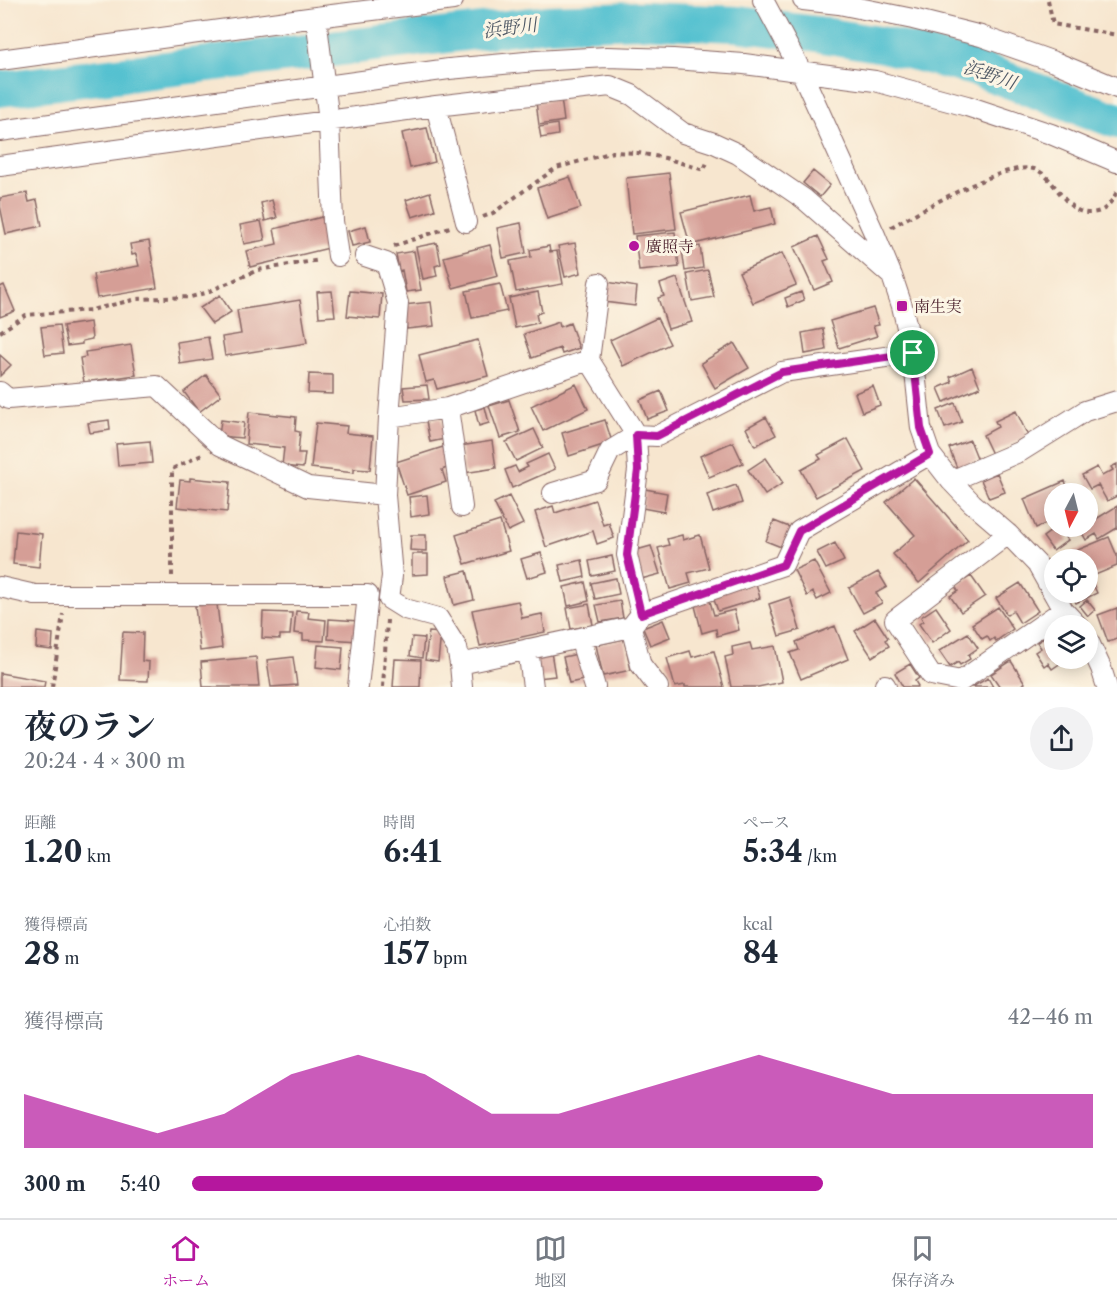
<!DOCTYPE html>
<html lang="ja">
<meta charset="utf-8">
<style>
body{margin:0;font-family:"Libre Caslon Text","Noto Serif JP",serif;background:#f2f2f3;color:#1f2937;height:100vh;display:flex;flex-direction:column;font-size:22px;white-space:nowrap}
*{box-sizing:border-box;margin:0}
p{font-size:20px;color:#747a83}
.icon{flex:none;width:33px;height:33px;fill:none;stroke:currentColor;stroke-width:2;stroke-linecap:round;stroke-linejoin:round}
.map{position:relative;height:687px;overflow:hidden}
.panel{display:flex;flex-direction:column;background:#fff;flex:1}
.panel>*{flex:none}
.needle{width:39px;rotate:187deg}
.fabs{position:absolute;left:1044px;top:483px;display:grid;gap:12px}
.fabs a{display:grid;place-items:center;width:54px;height:54px;border-radius:50%;background:#fff;box-shadow:0 3px 15px #0003;font-size:30px}
.pin{position:absolute;display:grid;place-items:center;width:51px;height:51px;color:#fff;margin:-26px;border:3px solid #fff;border-radius:50%;box-shadow:0 2px 6px #0007}
.round{display:grid;place-items:center;flex:none;width:63px;height:63px;border-radius:32px;background:#f2f2f3}
.headline{display:flex;align-items:center;justify-content:space-between;height:102px;padding:0 24px}
h1{font-size:33px;font-weight:700;line-height:45px}
.metrics{display:grid;grid-template-columns:repeat(3,1fr);gap:9px;height:102px;padding:6px 24px}
.metrics div{display:grid;align-content:center}
.metrics b{font-size:30px;font-weight:700}
.metrics small{font-size:16px;font-weight:400}
.metrics p{font-size:16px}
.chart{height:168px;padding:12px 24px}
.chart p{display:flex;justify-content:space-between}
.chart svg{width:100%;height:108px;margin-top:6px;fill:#b5179e;opacity:.7}
ul{padding:0 24px;list-style:none;font-size:20px}
li{display:grid;grid-template-columns:96px 72px 1fr;align-items:center;height:45px}
li i{height:15px;border-radius:8px;background:#b5179e}
.dock{display:flex;justify-content:space-around;align-items:center;height:84px;border-top:2px solid #e0e1e3;background:#fff;font-size:16px;color:#747a83}
.dock a{display:grid;justify-items:center;gap:3px}
.dock .on{color:#b5179e}
.map>svg:first-child{display:block}
.lines{fill:none;stroke-linecap:round;stroke-linejoin:round}
.river{stroke:#55c1d0;stroke-width:36}
.building{fill:#d59e96}
.minor-casing{stroke:#876564;stroke-width:22}
.path{stroke:#876564;stroke-width:4;stroke-dasharray:4.5 4.5;stroke-linecap:butt}
.minor{stroke:#fff;stroke-width:20}
.route-casing{stroke:#fff;stroke-width:12}
.route{stroke:#b5179e;stroke-width:8}
.poi-dot{fill:#b5179e;stroke:#fcf5e5;stroke-width:2}
.labels{text-anchor:middle;stroke-width:6;stroke-linejoin:round;paint-order:stroke}
.poi-label{font-size:16px;fill:#4a1f2b;stroke:#fcf5e5;text-anchor:start}
.water-label{font-size:18px;font-style:italic;fill:#4e5865;stroke:#fcf5e5}
</style>
<div class="map">
<svg width="1117" height="687" viewBox="0 0 1117 687">
<rect width="100%" height="100%" fill="#fcf5e5"/>
<filter id="ink" filterUnits="userSpaceOnUse"><feTurbulence type="fractalNoise" baseFrequency=".0167" numOctaves="2"/><feDisplacementMap in="SourceGraphic" scale="12" xChannelSelector="R" yChannelSelector="G"/><feConvolveMatrix kernelMatrix="1 2 1 2 8 2 1 2 1" color-interpolation-filters="sRGB"/></filter>
<filter id="wash" filterUnits="userSpaceOnUse"><feTurbulence type="fractalNoise" baseFrequency=".008" numOctaves="4" result="noise"/><feDisplacementMap in="SourceGraphic" scale="24" xChannelSelector="R" yChannelSelector="G"/><feGaussianBlur stdDeviation="1.35" result="paint"/><feColorMatrix in="noise" values="0 0 0 0 0 0 0 0 0 0 0 0 0 0 0 0 0 1.4 0 .05"/><feComposite in="paint" operator="in"/></filter>
<g filter="url(#wash)">
<rect width="100%" height="100%" fill="#f7e6cf"/>
<g class="lines">
<!-- river -->
<path class="river" d="M0,89L548,23L639,20L737,24L817,34L884,45L978,69L1117,121"/>
</g>
<g id="blocks">
<!-- building -->
<path class="building" d="M561,98L564,121L539,125L536,102Z
M557,124L558,135L541,138L539,127Z
M427,128L435,162L410,168L402,133Z
M813,171L830,185L820,197L803,183Z
M669,173L676,229L632,234L626,178Z
M570,177L581,208L547,219L537,188Z
M430,192L435,210L412,217L406,200Z
M27,193L29,202L37,200L42,226L6,234L0,206V198Z
M750,195L754,211L771,207L775,224L690,245L681,212Z
M272,200L277,218L265,221L261,203Z
M322,217L329,248L250,267L246,251L277,244L274,229Z
M261,221L265,240L244,244L240,225Z
M521,223L526,253L503,258L497,228Z
M366,226L370,242L352,246L348,231Z
M675,232L679,267L639,271L635,236Z
M818,236L829,259L824,261L833,282L814,290L794,247Z
M149,241L157,288L97,298L93,274L139,266L136,254L132,255L130,244Z
M437,243L441,264L435,266L437,276L423,279L416,247Z
M575,243L581,273L565,277L558,246Z
M490,245L498,276L453,288L444,257Z
M549,246L550,252L557,251L563,284L516,292L510,261L531,257L530,250Z
M700,246L703,268L685,271L682,249Z
M414,251L421,290L406,292L402,270L399,271L396,254Z
M782,253L796,285L753,303L739,272Z
M708,270L714,297L692,301L687,274Z
M677,278L692,322L668,329L658,298L664,296L660,284Z
M607,282L637,287L635,306L604,302Z
M500,284L507,311L472,318L466,291Z
M4,285L15,311L0,317V287Z
M332,291L335,316L319,317L317,292Z
M350,291L382,294L380,319L347,316Z
M538,292L542,312L536,314L538,323L515,328L509,298Z
M801,292L804,300L788,307L785,298Z
M220,295L231,312L212,324L200,308Z
M300,300L307,343L225,356L222,337L241,334L237,310Z
M431,302L434,326L407,329L404,305Z
M873,308L879,325L873,326L877,336L839,348L830,321Z
M657,318L670,344L623,366L610,340Z
M90,322L92,339L82,341V344L67,346L63,326Z
M559,322L560,327L570,323L579,348L562,354L560,348L532,358L524,334Z
M59,325L63,353L45,355L41,327Z
M823,329L826,350L805,354L802,333Z
M208,337L212,359L180,364L177,342Z
M478,340L488,376L437,389L434,380L426,382L419,355Z
M734,343L749,368L715,388L701,363Z
M131,345L136,375L84,382L80,358L86,357L85,352Z
M0,355L11,365L0,376Z
M972,367L980,387L944,402L938,388L952,382L950,377Z
M309,374L333,375V394L308,393Z
M206,375L221,395L199,412L184,392Z
M576,384L588,409L543,431L531,406Z
M427,385L429,399L405,400L403,387Z
M873,386L880,405L862,412L855,393Z
M661,391L669,411L647,419L640,400Z
M509,400L520,432L500,438L489,406Z
M955,403L962,422L945,428L938,410Z
M485,407L489,423L479,426L475,410Z
M1016,411L1028,436L992,454L983,435L998,427L995,421Z
M249,412L296,417L295,431L300,432L298,453H305L303,468L282,466L284,448L246,444Z
M766,417L776,435L755,446L746,428Z
M441,418L445,439L430,442L426,421Z
M109,420L110,430L90,433L88,423Z
M221,420L244,423L242,438L219,436Z
M605,420L612,442L569,456L562,433Z
M316,423L347,426L346,433L373,436L370,470L354,469V473L311,468Z
M534,429L543,448L516,461L506,442Z
M848,439L865,471L816,497L801,470L821,459L818,455Z
M970,440L978,460L957,468L949,448Z
M150,441L152,463L118,466L116,444Z
M492,441L496,468L464,473L460,446Z
M733,442L743,463L709,477L700,456Z
M443,447L449,467L442,470L446,482L407,495L396,462Z
M548,454L555,469L512,488L505,470L515,466L518,472L528,467L526,464Z
M766,458L783,483L765,495L748,470Z
M1117,464V496L1107,501L1098,485L1090,489L1082,475L1097,467L1102,476L1113,470L1111,467Z
M997,473L1005,492L989,498L981,480Z
M190,478L230,482L227,512L177,507L180,480L190,481Z
M914,478L968,540L919,583L893,554L915,535L886,502Z
M1065,481L1070,494H1054V520L1036,528L1024,499Z
M736,485L742,503L713,513L707,495Z
M645,489L667,493L664,512L642,508Z
M427,495L429,514L411,517L409,497Z
M509,496L523,524L508,531L494,503Z
M595,500L603,525L609,523L614,538L597,544L593,531L546,547L535,512L553,506L555,513Z
M1117,506V528L1099,539L1096,534L1086,540L1080,529L1084,526H1088V524Z
M500,521L509,551L465,564L456,535Z
M774,521L794,529L786,549L766,541Z
M1058,526L1068,540L1053,551L1043,537Z
M16,531L42,534L39,567L13,564Z
M411,535H426V551L410,550Z
M682,535L683,540L700,535L709,568L688,573L691,583L670,589L658,548L669,545L667,539Z
M1109,537L1117,556V566L1088,578V560L1076,559L1073,552Z
M835,543L844,561L826,569L817,552Z
M651,546L660,574L641,579L633,551Z
M541,553L547,572L527,578L521,559Z
M412,554H428V574L412,575Z
M612,556L615,571L592,576L589,561Z
M582,560L585,577L563,582L559,565Z
M814,561L831,593L817,600L813,592L807,596L794,570Z
M467,571L474,600L454,605L447,576Z
M878,572L887,587L876,593L882,603L863,613L849,588Z
M971,576L985,596L961,612L950,596L958,591L955,586Z
M616,578L619,594L595,599L591,583Z
M755,580L760,598L718,611L712,594Z
M1091,580L1097,593L1076,603L1071,592H1088V582Z
M585,582L589,601L568,606L564,587Z
M1020,583L1038,611L1020,623L1013,611L1007,615L996,598Z
M790,597L800,630L779,636L769,604Z
M709,598L714,615L734,610L739,630L717,636L716,629L702,633L694,602Z
M1087,600L1095,610L1088,616L1080,606Z
M518,601L522,618L542,614L545,632L480,646L472,610Z
M620,601L623,618L600,622L596,605Z
M217,604L222,648L200,651L195,606Z
M589,604L593,625L571,629L567,608Z
M936,607L951,629L932,643L919,624L923,621L921,617Z
M998,607L1013,629L996,641L994,638L990,641L987,636L982,639L972,624Z
M1117,608V639L1108,642L1098,615Z
M296,611L309,612L308,618L326,620L324,641L303,640V634L294,633Z
M263,612L292,613L290,635H280V639L262,638Z
M875,618L888,638L885,640L889,646L872,657L855,631Z
M329,619L359,621L358,641L328,639Z
M663,620L670,637L650,645L643,628Z
M835,626L848,659L801,679L790,653L799,650L796,642Z
M37,632L53,634L52,650L36,648Z
M123,632L143,633L142,661L149,662L148,681L120,680Z
M429,632L441,633L438,662L425,660Z
M968,633L978,648L968,655L970,659L960,665L958,662L950,667L939,651Z
M1052,633L1054,636V658H1068L1052,669L1048,663L1044,666L1035,652L1041,648L1037,642Z
M412,637L424,638L422,658L410,656Z
M624,639L631,670L603,676L596,645Z
M750,643L752,650L775,646L782,682L758,687H731L725,657L733,655L732,647Z
M318,645L343,647L341,670L316,667Z
M690,651L692,657L714,651L724,687H685V685L675,687L667,658Z
M551,652L555,676L538,678L534,654Z
M582,653L588,679L569,683L563,657Z
M256,657L259,687H203L201,662Z
M293,657L297,685L271,687L267,660Z
M395,659L421,660L420,687H393Z
M1011,661L1025,683L1019,687H1000L991,674Z
M910,664L919,678L915,681L918,686L917,687H903L895,673Z
M0,673L45,681L44,687H0Z
M988,678L993,687H972Z"/>
</g>
</g>
<g filter="url(#ink)">
<use href="#blocks" fill-opacity="0" stroke="#876564" stroke-width="1.5"/>
<g class="lines">
<defs>
<path id="minor" d="M763,0L801,71L875,235L892,276L902,306L913,353L921,428L930,454L951,481L972,503L1008,534L1037,564L1063,610L1078,626
M803,0L839,4L913,19L981,36L1057,63L1117,88
M316,17L329,121L333,221L338,256
M0,60L316,17L453,0
M436,106L466,222
M0,131L449,69L536,61L607,57L673,59L744,64L875,81L967,106L1051,134L1117,162
M0,166L436,106L610,86L632,95L683,133L714,143L738,154L804,199L892,276
M365,256L386,263L398,303L389,417L385,495L392,576L389,599L405,609L438,618L457,648L460,664L462,687
M0,392L8,399L157,386L220,445L308,487L385,495
M448,408L462,507
M389,417L448,408L589,360
M951,481L1021,451L1085,411L1117,401
M553,493L596,480L610,451L636,435L589,360L599,283
M1008,534L895,620L931,675L961,681L1063,610
M0,587L35,595H368L358,687
M641,614L627,555L638,470L636,435L657,436L782,372L913,353
M580,638L595,687
M1088,640L1101,668L1107,687
M528,649L533,687
M460,664L631,627
M885,685L886,687
M658,687L641,665L631,627L641,614L783,565L799,531L930,454"/>
</defs>
<!-- minor casing -->
<use href="#minor" class="minor-casing"/>
<!-- path -->
<path class="path" d="M1048,0L1053,24L1117,35
M483,217L493,213L556,168L613,152L638,153L665,158L704,170L708,160
M891,227C919,212 1005,161 1034,169C1056,176 1064,214 1090,213C1106,212 1109,205 1117,192
M394,246L450,227
M0,332L26,315L91,310L137,299L191,297L205,293L258,270L320,260
M172,576V469L202,455
M52,687L63,614
M383,687L387,620"/>
<!-- minor -->
<use href="#minor" class="minor"/>
</g>
</g>
<g class="lines" filter="url(#ink)">
<defs>
<path id="route" d="M913,353L921,428L930,454L799,531L783,565L641,614L627,555L638,470L636,435L657,436L782,372Z"/>
</defs>
<!-- route casing -->
<use href="#route" class="route-casing"/>
<!-- route -->
<use href="#route" class="route"/>
</g>
<!-- markers -->
<g class="poi-dot">
<circle cx="634" cy="246" r="6"/>
<rect x="896" y="300" width="12" height="12" rx="3"/>
</g>
<g class="labels">
<!-- poi labels -->
<g class="poi-label">
<text x="646" y="252">廣照寺</text>
<text x="914" y="312">南生実</text>
</g>
<!-- water labels -->
<g class="water-label">
<text transform="translate(510 28) rotate(-7)" y="6">浜野川</text>
<text transform="translate(990 75) rotate(19)" y="6">浜野川</text>
</g>
</g>
</svg>
<div class="fabs">
<a><svg class="needle" viewBox="-14 -14 28 28"><path d="M0-13l5 13h-10z" fill="#e53935"/><path d="M0 13l5-13h-10z" fill="#747a83"/></svg></a>
<a><svg class="icon" aria-label="locate" viewBox="0 0 24 24"><circle cx="12" cy="12" r="6"/><path d="M12 2v4M12 18v4M2 12h4M18 12h4"/></svg></a>
<a><svg class="icon" aria-label="layers" viewBox="0 0 24 24"><path d="M12 4l9 5-9 5-9-5zM3 14l9 5 9-5"/></svg></a>
</div>
<div class="pin" style="left:913px;top:353px;background:#1e9e55"><svg class="icon" aria-label="arrive" viewBox="0 0 24 24"><path d="M6 21V4h12l-3 4 3 4H6"/></svg></div>
</div>
<section class="panel">
<div class="headline"><div><h1>夜のラン</h1><p>20:24 · 4 × 300 m</p></div><a class="round"><svg class="icon" aria-label="share" viewBox="0 0 24 24"><path d="M12 15V3M7 8l5-5 5 5M5 13v7h14v-7"/></svg></a></div>
<div class="metrics">
<div><p>距離</p><b>1.20<small> km</small></b></div>
<div><p>時間</p><b>6:41</b></div>
<div><p>ペース</p><b>5:34<small> /km</small></b></div>
</div>
<div class="metrics">
<div><p>獲得標高</p><b>28<small> m</small></b></div>
<div><p>心拍数</p><b>157<small> bpm</small></b></div>
<div><p>kcal</p><b>84</b></div>
</div>
<div class="chart"><p><span>獲得標高</span>42–46 m</p>
<svg viewBox="0 0 160 44" preserveAspectRatio="none"><path d="M0 44V22L10 30L20 38L30 30L40 14L50 6L60 14L70 30L80 30L90 22L100 14L110 6L120 14L130 22L140 22L150 22L160 22V44z"/></svg>
</div>
<ul>
<li><b>300 m</b>5:40<i style="width:70%"></i></li>
</ul>
</section>
<nav class="dock">
<a class="on"><svg class="icon" aria-label="home" viewBox="0 0 24 24"><path d="M3 11l9-7 9 7M6 9v11h12V9"/></svg>ホーム</a>
<a><svg class="icon" aria-label="map" viewBox="0 0 24 24"><path d="M3 6l6-2 6 2 6-2v14l-6 2-6-2-6 2zM9 4v14M15 6v14"/></svg>地図</a>
<a><svg class="icon" aria-label="saved" viewBox="0 0 24 24"><path d="M7 4h10v16l-5-4-5 4z"/></svg>保存済み</a>
</nav>
